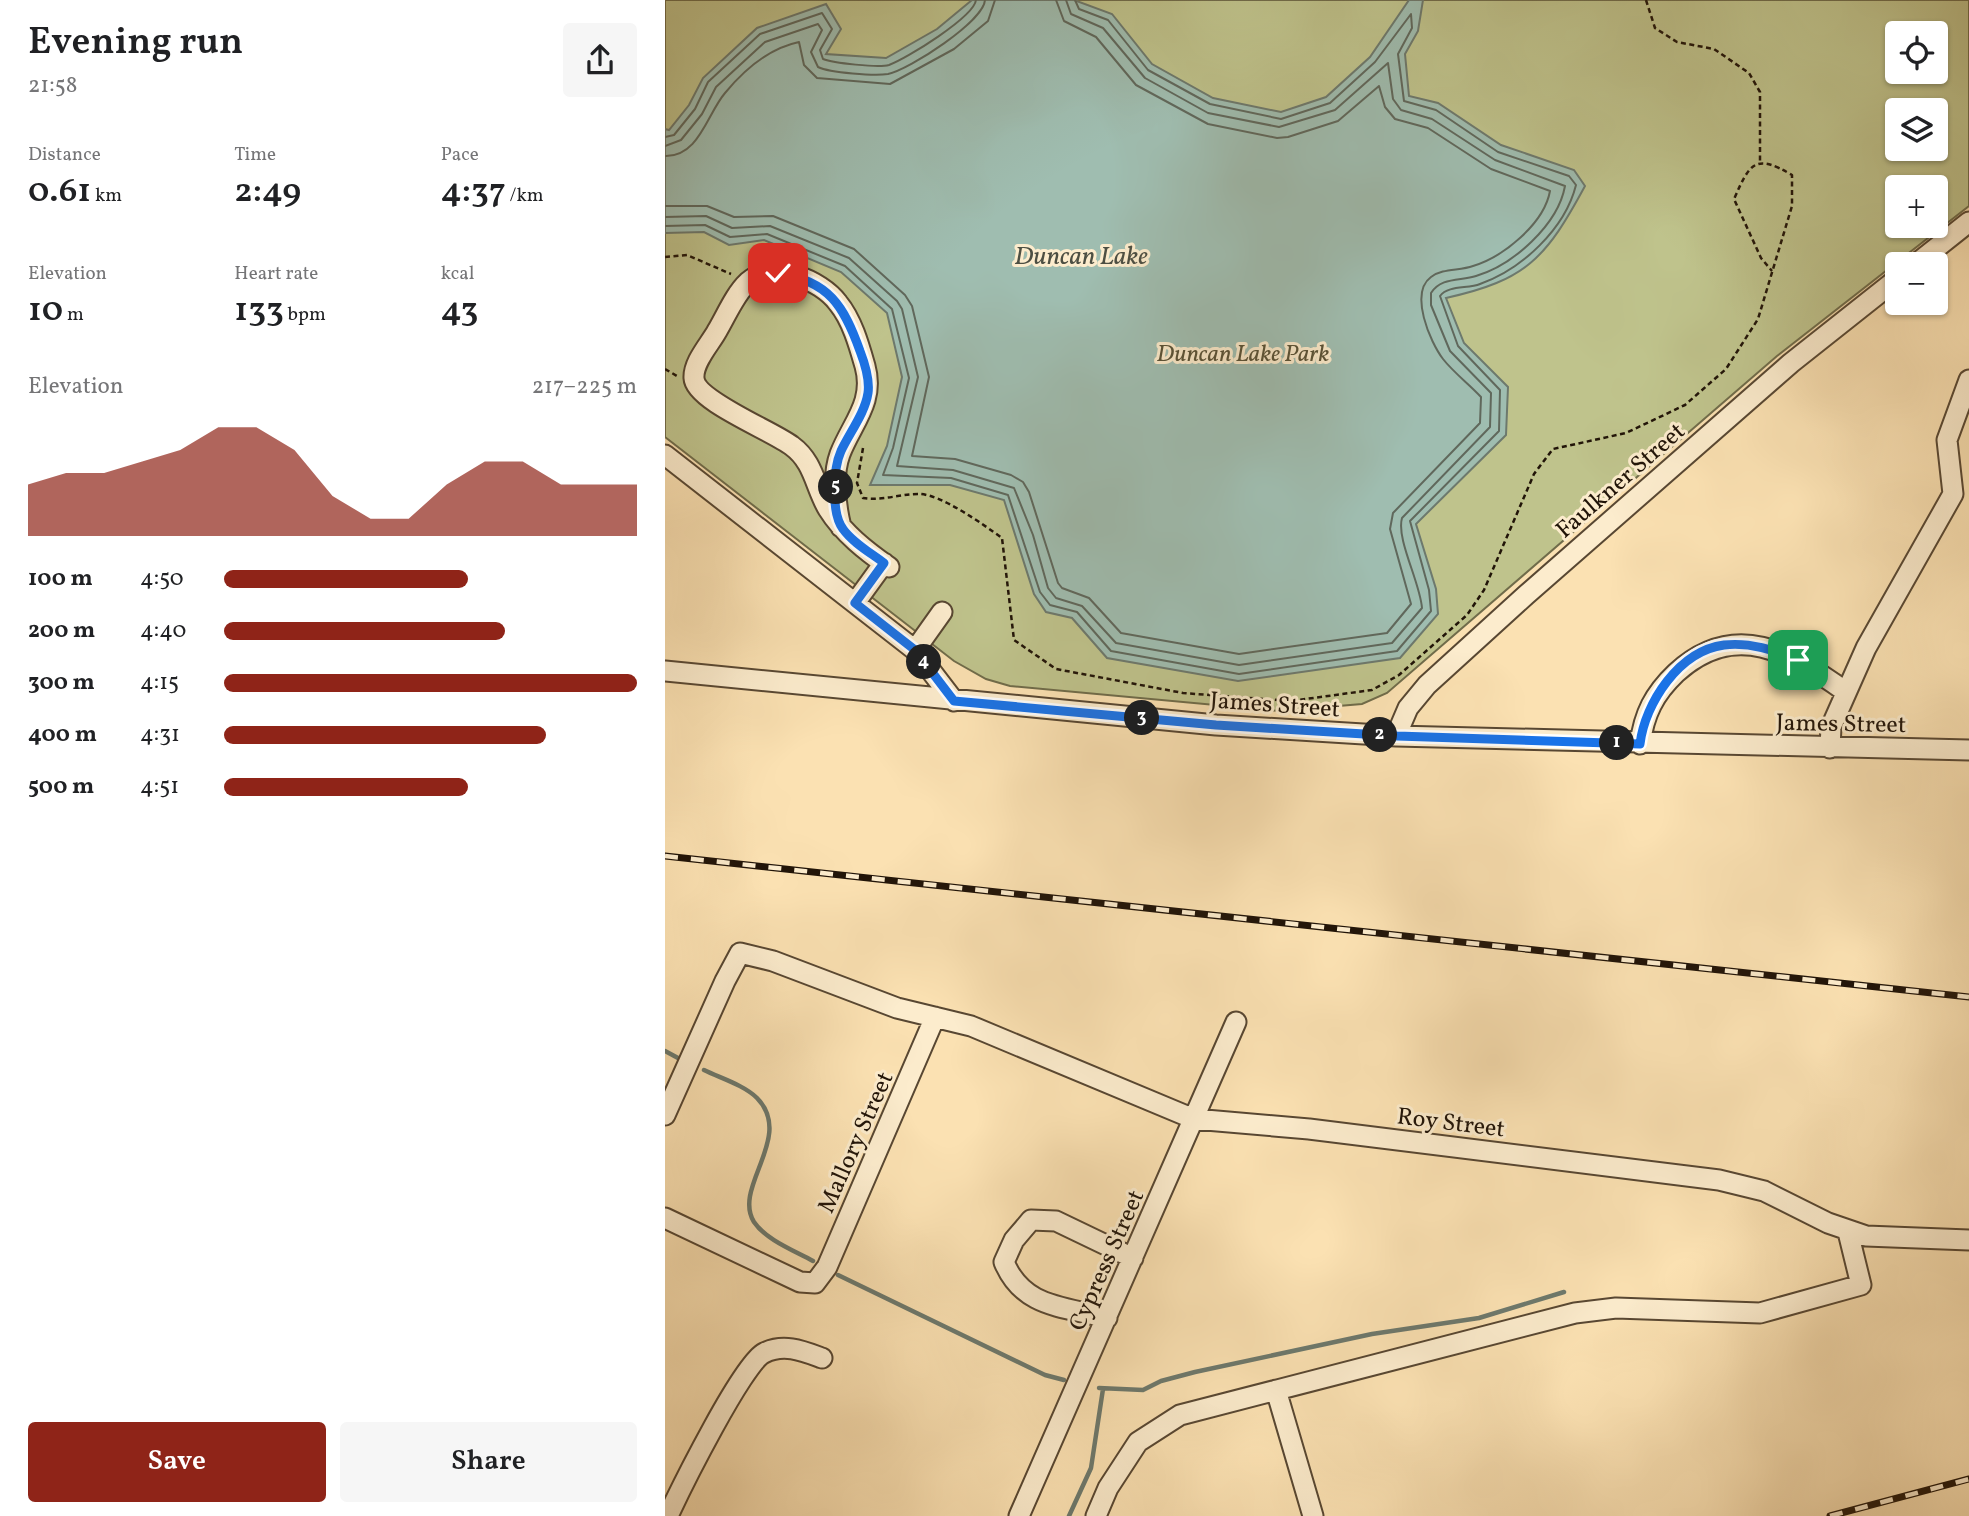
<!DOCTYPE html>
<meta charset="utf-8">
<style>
body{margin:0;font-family:Vollkorn,serif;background:#f6f6f6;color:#202124;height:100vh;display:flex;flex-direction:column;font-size:26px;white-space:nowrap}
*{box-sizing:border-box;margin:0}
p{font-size:23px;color:#757577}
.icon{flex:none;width:38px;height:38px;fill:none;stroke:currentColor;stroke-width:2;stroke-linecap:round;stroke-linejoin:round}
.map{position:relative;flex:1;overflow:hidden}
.drawer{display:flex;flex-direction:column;background:#fff;width:665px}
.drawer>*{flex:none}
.fabs{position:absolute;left:1220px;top:21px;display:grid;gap:14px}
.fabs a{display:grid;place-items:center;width:63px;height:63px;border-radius:7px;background:#fff;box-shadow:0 2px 5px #0004;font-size:35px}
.pin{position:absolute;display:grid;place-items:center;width:60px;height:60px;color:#fff;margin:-30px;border-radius:14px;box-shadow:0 4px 10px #0006}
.km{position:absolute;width:35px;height:35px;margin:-18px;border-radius:50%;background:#222;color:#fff;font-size:19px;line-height:35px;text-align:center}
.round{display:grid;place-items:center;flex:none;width:74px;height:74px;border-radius:7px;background:#f6f6f6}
.overview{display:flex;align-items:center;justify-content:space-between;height:119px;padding:0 28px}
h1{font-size:38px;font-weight:600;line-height:52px}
.stats{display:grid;grid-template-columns:repeat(3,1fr);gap:10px;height:119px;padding:7px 28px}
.stats div{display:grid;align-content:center}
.stats b{font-size:35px;font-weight:600}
.stats small{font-size:19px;font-weight:400}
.stats p{font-size:19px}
.chart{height:196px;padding:14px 28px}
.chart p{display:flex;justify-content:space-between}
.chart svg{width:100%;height:126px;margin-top:7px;fill:#8f2418;opacity:.7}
.primary-button{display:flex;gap:14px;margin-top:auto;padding:14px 28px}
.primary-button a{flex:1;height:80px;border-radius:7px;background:#8f2418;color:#fff;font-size:28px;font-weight:600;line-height:80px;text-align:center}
.primary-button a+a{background:#f6f6f6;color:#202124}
ul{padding:0 28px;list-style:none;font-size:23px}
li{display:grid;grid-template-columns:112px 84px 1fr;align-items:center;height:52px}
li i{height:18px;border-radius:9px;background:#8f2418}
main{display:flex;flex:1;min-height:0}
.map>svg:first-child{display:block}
.green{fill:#bfc38c;stroke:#706c4a;stroke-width:2;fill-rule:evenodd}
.water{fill:#9fbdb0;stroke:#6d796d;stroke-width:2}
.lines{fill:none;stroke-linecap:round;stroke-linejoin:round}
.shore{stroke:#60685c;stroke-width:2}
.stream{stroke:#6d796d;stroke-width:4.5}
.minor-casing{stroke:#584732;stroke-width:23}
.path{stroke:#211408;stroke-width:2.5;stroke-dasharray:5 3.5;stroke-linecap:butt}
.minor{stroke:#fceccd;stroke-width:19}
.rail-casing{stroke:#211408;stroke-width:7}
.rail{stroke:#fceccd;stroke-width:4.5;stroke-dasharray:13;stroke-linecap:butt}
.route-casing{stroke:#fff;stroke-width:14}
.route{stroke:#1a73e8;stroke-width:9}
.labels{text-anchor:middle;stroke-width:6;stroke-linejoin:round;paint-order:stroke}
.park-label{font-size:24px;font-style:italic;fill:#585136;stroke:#fceccd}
.street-label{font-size:24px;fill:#211408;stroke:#fceccd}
.water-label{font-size:26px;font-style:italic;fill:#4d4f43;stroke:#fceccd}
</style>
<main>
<section class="drawer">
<div class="overview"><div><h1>Evening run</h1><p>21:58</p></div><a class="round"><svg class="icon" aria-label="share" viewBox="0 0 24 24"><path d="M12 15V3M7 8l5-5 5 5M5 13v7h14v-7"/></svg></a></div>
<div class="stats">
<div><p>Distance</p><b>0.61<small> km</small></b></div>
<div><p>Time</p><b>2:49</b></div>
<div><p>Pace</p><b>4:37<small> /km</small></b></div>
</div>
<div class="stats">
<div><p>Elevation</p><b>10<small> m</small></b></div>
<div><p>Heart rate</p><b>133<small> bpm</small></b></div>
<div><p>kcal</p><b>43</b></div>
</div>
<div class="chart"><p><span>Elevation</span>217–225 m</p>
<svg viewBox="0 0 160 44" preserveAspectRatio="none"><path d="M0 44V26L10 22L20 22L30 18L40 14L50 6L60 6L70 14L80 30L90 38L100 38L110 26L120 18L130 18L140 26L150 26L160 26V44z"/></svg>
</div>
<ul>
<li><b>100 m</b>4:50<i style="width:59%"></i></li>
<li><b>200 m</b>4:40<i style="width:68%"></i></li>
<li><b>300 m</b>4:15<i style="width:100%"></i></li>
<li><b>400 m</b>4:31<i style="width:78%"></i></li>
<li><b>500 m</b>4:51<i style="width:59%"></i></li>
</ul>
<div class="primary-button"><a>Save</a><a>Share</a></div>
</section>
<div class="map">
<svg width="1304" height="1516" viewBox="0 0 1304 1516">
<rect width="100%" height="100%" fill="#fbe1b2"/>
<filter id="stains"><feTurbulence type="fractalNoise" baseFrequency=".00286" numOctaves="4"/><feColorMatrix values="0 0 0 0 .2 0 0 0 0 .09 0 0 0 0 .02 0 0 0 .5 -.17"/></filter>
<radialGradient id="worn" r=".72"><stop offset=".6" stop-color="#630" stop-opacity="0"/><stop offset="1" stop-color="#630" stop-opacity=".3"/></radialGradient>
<!-- green -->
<path class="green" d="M0,0H1304V206L1112,356L722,693L697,704L614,711L345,686L321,679L289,661L0,437ZM1232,33H1270V72H1232ZM1232,110H1270V149H1232ZM1232,187H1270V226H1232Z"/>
<!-- water -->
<path class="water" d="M307,0H409L447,14L487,64L548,98L616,112L661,97L705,57L744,0H758L753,31L740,54L744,96L773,103L836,145L909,170L920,186C881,258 862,280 781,298L799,343L843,387L841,435L751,524L771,589L773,614L735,658L573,681L442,658L407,618L381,612L369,594L339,500L285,485H205L222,446L237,377L222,313L176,272L99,240L64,245L39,232L0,233V129L4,130L24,105L38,78L92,28L161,4L176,29L161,54L221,58L272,29Z"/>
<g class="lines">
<!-- shore -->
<path class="shore" d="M0,137L9,135L30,109L43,82L95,34L157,13L167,29L155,50L158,59C168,63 213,68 224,65C241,59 309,17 311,0
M0,146L16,140L37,114L51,87L100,42L153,24L157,30L146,52L153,67C165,73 210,76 223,74C244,70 319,21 320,0
M0,156C34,157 42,114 60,93C79,70 105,48 134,42L139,65L152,78L225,84L289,49L323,21L330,0
M0,206H42L69,217L108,216L189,249L240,295L247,306L264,377L247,456L290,459L346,475L358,482L364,492L393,583L397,588L424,598L456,633L574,654L722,633L746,604L725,529L728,513L815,423L816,397C804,384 789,373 778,359C765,342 744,293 766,277C778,268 794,271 808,266C838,257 879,224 885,191L826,169L763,128L730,119L720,107L714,86L673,121L623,137L612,138L543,124L471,85L431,37L399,21L391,0
M0,217L41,216L67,228L105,226L184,258L232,301L237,309L253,377L232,466L288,470L349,488L368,535L383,588L391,598L417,606L451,643L574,665L727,643L757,608C755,582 731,539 737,518L825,427L826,393L785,351L766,305V293C776,277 795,281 811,276C848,265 893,225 900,186L830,160L767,119L736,110L728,99L723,63L670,110L614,127L543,113L480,78L438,28L406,14L401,0
M0,226L40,225L65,237L102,234L180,266L227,309L244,378L228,448L218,475L286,478L343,495L375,592L385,605L412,612L446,651L574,674L732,651L766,611L764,590L745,521L834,431L835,390L793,346L775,296C783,285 803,289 815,284C857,269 900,229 911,185L904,176L833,152L771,110L739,101L733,54L747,28L746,14L710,62L665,103L616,119L545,104L483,70L443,20L414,9L410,0"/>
<!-- stream -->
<path class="stream" d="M0,1051L13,1058
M39,1070C55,1078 79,1085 92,1098C130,1137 67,1187 89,1222C101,1240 130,1251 148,1261
M173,1275L380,1375L399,1380
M434,1388L478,1390L496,1381L530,1372L707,1334L814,1318L899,1292
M404,1516L426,1468L438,1389"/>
<defs>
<path id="minor" d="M1251,264L1304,222
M0,455L250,650L289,701
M176,527C171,506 167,476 175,454C187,423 210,402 200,366C194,345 187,320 173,303C156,280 108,260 83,282C70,294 61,316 52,331C45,344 28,362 29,378C30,401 108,431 127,446C149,462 150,487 163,509C178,533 201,551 224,567
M190,603L219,563
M250,650L277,612
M0,671L551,725L731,736L1304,750
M731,736L743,708L762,685L861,595L1126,363L1232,279
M975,744C979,714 989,694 1011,673C1070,619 1125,652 1181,692
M1165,748L1166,727L1201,648L1288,494L1282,440L1304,380
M0,1115L60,981L75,953L108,961L232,1008L306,1026L529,1119L644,1129L1054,1180L1099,1191L1163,1223L1201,1236L1304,1240
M0,1218L135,1282L150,1283L162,1267L270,1017
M442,1318C398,1306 358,1308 339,1262L349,1240L366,1220L391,1221L468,1258
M611,1390L648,1516
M3,1516C16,1488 78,1363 99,1353C119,1343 138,1351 157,1358
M354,1516L571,1022
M431,1516L443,1488L473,1442L515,1415L910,1313L951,1308L1095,1313L1196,1285L1183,1232"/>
</defs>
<!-- minor casing -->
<use href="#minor" class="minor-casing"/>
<!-- path -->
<path class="path" d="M981,0L990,28L1012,42L1049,49L1084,73L1095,92V162
M0,257L22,255L66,274
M0,369L12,376
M198,448L192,483L198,498C218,501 234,494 254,494C276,494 319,525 337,538L349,640L391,669L518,693L626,701L707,690L734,675L802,615L819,590L869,474L888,449L961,433L1020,405L1061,369L1093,319L1127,206V175C1090,153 1085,163 1069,199L1096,258L1107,271"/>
<!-- minor -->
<use href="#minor" class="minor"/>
<defs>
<path id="rail" d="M0,856L1304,997
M1165,1516L1304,1479"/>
</defs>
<!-- rail casing -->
<use href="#rail" class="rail-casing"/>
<!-- rail -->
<use href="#rail" class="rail"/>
</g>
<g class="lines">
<defs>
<path id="route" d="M113,273C164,281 179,306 195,351C200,364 205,379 203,393C200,413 185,432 176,451C168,469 166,513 178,529C188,543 206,553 219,563L190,603L250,650L289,701L551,725L732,736L975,744C980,703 1014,651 1059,645C1085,642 1109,650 1133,660"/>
</defs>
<!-- route casing -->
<use href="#route" class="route-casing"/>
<!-- route -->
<use href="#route" class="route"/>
</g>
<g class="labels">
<!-- park labels -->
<g class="park-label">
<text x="578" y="361">Duncan Lake Park</text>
</g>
<!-- street labels -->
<g class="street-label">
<text transform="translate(955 480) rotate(-41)" y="8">Faulkner Street</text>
<text transform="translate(610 704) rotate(4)" y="8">James Street</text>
<text transform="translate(1176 723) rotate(1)" y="8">James Street</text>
<text transform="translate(786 1122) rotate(7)" y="8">Roy Street</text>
<text transform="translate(190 1142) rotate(-66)" y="8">Mallory Street</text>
<text transform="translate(441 1260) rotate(-66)" y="8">Cypress Street</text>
</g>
<!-- water labels -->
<g class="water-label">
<text x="416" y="264">Duncan Lake</text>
</g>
</g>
<rect width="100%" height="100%" filter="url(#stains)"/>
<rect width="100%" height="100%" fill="url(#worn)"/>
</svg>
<div class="fabs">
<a><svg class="icon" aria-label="locate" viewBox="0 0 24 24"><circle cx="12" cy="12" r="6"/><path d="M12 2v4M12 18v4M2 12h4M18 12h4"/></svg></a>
<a><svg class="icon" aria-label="layers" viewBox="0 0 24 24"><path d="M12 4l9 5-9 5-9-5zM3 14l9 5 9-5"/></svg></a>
<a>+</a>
<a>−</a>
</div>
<div class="pin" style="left:1133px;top:660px;background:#1e9e55"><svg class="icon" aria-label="arrive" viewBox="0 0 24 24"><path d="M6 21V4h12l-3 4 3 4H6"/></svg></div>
<div class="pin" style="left:113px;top:273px;background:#d93025"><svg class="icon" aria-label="check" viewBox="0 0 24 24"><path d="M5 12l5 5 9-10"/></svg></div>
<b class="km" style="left:952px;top:743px">1</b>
<b class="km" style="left:715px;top:735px">2</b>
<b class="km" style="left:477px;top:718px">3</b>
<b class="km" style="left:259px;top:662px">4</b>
<b class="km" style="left:171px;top:487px">5</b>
</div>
</main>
